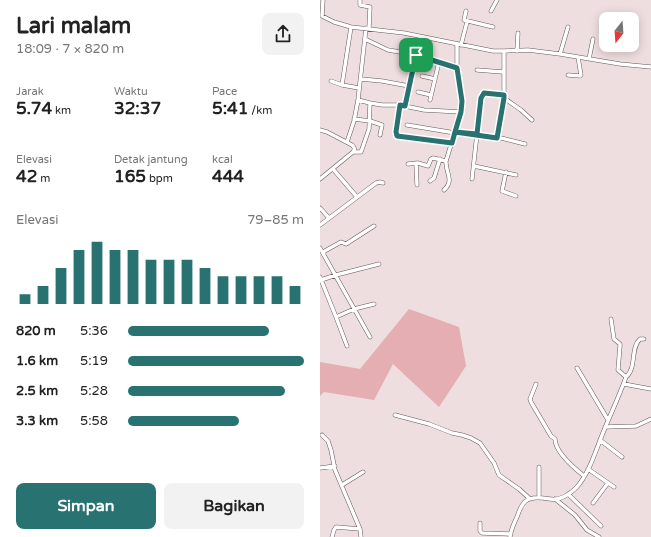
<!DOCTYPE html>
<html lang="id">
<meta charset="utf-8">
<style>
body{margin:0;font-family:"Varela Round",sans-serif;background:#f2f2f2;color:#222;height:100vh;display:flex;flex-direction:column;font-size:15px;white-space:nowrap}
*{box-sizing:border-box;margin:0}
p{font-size:13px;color:#767676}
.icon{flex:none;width:22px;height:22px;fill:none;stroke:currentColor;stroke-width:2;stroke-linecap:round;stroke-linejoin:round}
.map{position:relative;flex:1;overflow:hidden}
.sheet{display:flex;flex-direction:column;background:#fff;width:320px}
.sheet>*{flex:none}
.needle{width:26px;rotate:197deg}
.buttons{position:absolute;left:279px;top:12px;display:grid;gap:8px}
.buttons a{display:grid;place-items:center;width:40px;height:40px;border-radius:8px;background:#fff;box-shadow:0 2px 10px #0003;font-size:20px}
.pin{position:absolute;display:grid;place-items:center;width:34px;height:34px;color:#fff;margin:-17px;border-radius:8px;box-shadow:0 2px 6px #0006}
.round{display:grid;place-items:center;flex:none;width:42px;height:42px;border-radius:8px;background:#f2f2f2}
.summary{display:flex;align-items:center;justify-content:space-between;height:68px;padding:0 16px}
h1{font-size:22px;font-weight:700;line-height:30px}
.metrics{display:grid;grid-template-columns:repeat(3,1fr);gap:6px;height:68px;padding:4px 16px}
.metrics div{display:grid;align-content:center}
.metrics b{font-size:17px;font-weight:700}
.metrics small{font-size:11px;font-weight:400}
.metrics p{font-size:11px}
.chart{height:112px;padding:8px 16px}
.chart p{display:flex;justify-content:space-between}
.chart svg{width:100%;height:72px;margin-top:4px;stroke:#287271;stroke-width:6}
.button{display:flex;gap:8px;margin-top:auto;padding:8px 16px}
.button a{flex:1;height:46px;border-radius:8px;background:#287271;color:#fff;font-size:16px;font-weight:700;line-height:46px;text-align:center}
.button a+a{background:#f2f2f2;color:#222}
ul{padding:0 16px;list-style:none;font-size:13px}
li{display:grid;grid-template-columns:64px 48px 1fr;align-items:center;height:30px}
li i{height:10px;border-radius:5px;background:#287271}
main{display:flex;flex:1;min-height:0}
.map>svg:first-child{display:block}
.green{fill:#e4aeb2}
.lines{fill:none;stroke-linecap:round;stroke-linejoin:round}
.minor-casing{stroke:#665859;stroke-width:4.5}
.minor{stroke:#fff;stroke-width:3.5}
.route-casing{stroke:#fff;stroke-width:8}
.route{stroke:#287271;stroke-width:5}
</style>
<main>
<section class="sheet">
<div class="summary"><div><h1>Lari malam</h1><p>18:09 · 7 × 820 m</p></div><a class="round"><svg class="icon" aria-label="share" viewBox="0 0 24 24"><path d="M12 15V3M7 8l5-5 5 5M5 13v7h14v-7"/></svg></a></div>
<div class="metrics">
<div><p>Jarak</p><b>5.74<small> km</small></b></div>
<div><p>Waktu</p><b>32:37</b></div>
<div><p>Pace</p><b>5:41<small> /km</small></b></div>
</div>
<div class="metrics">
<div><p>Elevasi</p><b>42<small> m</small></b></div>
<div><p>Detak jantung</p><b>165<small> bpm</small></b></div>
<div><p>kcal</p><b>444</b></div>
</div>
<div class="chart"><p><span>Elevasi</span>79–85 m</p>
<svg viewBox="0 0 160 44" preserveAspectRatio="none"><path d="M5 44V38M15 44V33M25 44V22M35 44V11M45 44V6M55 44V11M65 44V11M75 44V17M85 44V17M95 44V17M105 44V22M115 44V27M125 44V27M135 44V27M145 44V27M155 44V33"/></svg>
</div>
<ul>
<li><b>820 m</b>5:36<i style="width:80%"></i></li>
<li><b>1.6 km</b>5:19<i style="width:100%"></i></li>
<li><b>2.5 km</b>5:28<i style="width:89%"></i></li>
<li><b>3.3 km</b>5:58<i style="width:63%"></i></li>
</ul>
<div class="button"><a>Simpan</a><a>Bagikan</a></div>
</section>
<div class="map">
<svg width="331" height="537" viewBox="0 0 331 537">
<rect width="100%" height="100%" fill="#efdedf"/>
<!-- green -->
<path class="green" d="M89,309L139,327L146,366L119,407L73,364L54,400L4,392L0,396V362L40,369Z"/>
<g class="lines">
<defs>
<path id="minor" d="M3,0L2,16L14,22L31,27L84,33L173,51H184L208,50L240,54L300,64L331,67
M40,0V5L50,7L49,28
M146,11L144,20L173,27
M171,11L177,0
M31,27L22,85L39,88
M45,39L68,50L98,55L137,67
M141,45L147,22
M197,51L198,33
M240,54L248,27
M269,59L273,39
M157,70L183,72
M248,75L260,76L261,75L258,57
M102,76L115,79
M41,79L62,81L89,86
M11,81L22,85
M98,92L111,95
M184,98L201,110L212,120
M38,100L50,103L62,105H80L104,110L141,112
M110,100L119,62
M80,105L76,132L77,136L110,141L132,143
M85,106L96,55
M34,119L50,121L62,125L60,135
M87,125L135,133
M0,130L7,132L32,145C35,148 35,149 33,152
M135,132L177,137L205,144
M177,137L184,98V51
M27,142L34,121L38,100L46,28
M96,163L97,185
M88,164L98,163L108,166L111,159L113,158L126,161
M154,166L196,175
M13,169L37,197
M186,172L182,191L196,196
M0,179L33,152H41L49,129L50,103
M152,179L161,98L164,93L184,95
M110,181L114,178L120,159
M124,190C135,180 125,172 126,161L141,112L142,101L137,67V44
M0,208L9,218
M0,225L56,183L60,182L63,183
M0,248L50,337
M3,252L21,242L26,244L54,226
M0,277L16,317L27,346
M1,280L16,275L59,264
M16,317L34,309L54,304
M291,319L294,339L300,344V346L298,370L306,377
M257,368L288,420
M216,384L210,399L211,402L231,436L235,439C235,452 254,468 264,476
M304,384L331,389
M75,415L109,424L132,433L142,435L151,438L160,443L174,463L179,475L199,489L209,498
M285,427L316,426L331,419
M2,435L8,441L11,450L15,470L40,529L41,537
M280,440L302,457
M219,467V497
M0,468L15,466
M268,469L294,487
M22,485L43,472
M248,494L281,526
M235,499L255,515L267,530L279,537
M273,503L288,483
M160,523V531L162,533L191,534
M12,537L14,530L16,527L40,529
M190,537C191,530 194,523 197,517C202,502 206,496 223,498C226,498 231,500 235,499C242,499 251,493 256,488C270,473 277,446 285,428C292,411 300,394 306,377C317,368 310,348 320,339H324"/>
</defs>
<!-- minor casing -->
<use href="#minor" class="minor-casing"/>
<!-- minor -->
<use href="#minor" class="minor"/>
</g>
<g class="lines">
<defs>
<path id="route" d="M96,55L137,68L142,101L141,112L135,132L177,138L184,98V95L164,93L161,98L157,134L135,132L132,143L77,136L76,132L80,105L85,106L96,55"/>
</defs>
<!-- route casing -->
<use href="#route" class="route-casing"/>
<!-- route -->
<use href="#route" class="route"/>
</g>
</svg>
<div class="buttons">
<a><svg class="needle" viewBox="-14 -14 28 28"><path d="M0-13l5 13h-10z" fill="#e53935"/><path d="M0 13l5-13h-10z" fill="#767676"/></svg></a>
</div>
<div class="pin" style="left:96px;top:55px;background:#1e9e55"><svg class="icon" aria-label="arrive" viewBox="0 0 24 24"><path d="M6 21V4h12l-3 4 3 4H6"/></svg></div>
</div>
</main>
